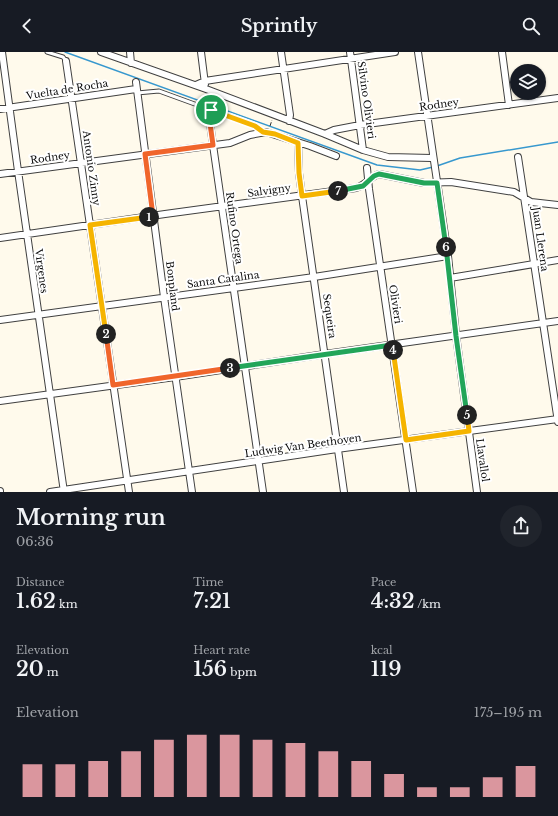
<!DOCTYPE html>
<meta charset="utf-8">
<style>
body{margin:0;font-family:"Libre Baskerville",serif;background:#20242c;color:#f1f3f6;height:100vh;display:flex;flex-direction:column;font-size:15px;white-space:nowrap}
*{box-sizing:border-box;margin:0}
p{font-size:13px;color:#9ea1a6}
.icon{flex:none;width:22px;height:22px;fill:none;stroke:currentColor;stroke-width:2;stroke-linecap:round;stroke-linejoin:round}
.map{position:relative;height:440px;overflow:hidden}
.details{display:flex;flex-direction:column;background:#171b24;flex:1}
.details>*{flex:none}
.tools{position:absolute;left:510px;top:12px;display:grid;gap:8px}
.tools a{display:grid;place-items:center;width:36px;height:36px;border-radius:50%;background:#171b24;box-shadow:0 1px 3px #0004;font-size:20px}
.pin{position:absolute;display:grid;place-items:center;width:34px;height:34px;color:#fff;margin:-17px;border:2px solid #fff;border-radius:50%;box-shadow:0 1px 4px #0007}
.km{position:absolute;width:20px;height:20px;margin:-10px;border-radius:50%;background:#222;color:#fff;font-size:11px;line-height:20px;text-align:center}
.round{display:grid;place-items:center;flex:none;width:42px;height:42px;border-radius:21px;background:#20242c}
.summary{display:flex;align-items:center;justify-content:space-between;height:68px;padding:0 16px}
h1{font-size:22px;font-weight:600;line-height:30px}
.figures{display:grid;grid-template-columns:repeat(3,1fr);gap:6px;height:68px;padding:4px 16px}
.figures div{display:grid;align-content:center}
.figures b{font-size:20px;font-weight:600}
.figures small{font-size:11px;font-weight:400}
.figures p{font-size:11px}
.chart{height:112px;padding:8px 16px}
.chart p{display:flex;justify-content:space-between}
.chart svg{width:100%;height:72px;margin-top:4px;stroke:#da969e;stroke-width:6}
header{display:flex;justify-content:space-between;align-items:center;height:52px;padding:0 16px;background:#171b24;font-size:18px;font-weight:600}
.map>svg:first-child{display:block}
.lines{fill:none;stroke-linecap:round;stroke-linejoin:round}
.stream{stroke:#3798ce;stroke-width:1.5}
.service-casing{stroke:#404040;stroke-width:5}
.minor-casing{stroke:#404040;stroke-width:8}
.path{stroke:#2f2f2f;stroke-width:1;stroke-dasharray:4 2;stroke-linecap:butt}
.service{stroke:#fff;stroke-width:3}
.minor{stroke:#fff;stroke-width:6}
.split-1-casing{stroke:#fff;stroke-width:8}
.split-2-casing{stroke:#fff;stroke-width:8}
.split-3-casing{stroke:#fff;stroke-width:8}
.split-4-casing{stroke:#fff;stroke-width:8}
.split-5-casing{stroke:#fff;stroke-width:8}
.split-6-casing{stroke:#fff;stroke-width:8}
.split-7-casing{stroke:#fff;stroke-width:8}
.split-8-casing{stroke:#fff;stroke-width:8}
.split-1{stroke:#f0652b;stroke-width:5}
.split-2{stroke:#f5b400;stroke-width:5}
.split-3{stroke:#f0652b;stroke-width:5}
.split-4{stroke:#22a559;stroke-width:5}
.split-5{stroke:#f5b400;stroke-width:5}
.split-6{stroke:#22a559;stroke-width:5}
.split-7{stroke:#22a559;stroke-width:5}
.split-8{stroke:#f5b400;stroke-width:5}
.labels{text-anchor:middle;stroke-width:4;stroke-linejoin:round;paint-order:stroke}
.street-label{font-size:10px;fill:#0d0d0d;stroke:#fff}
</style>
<header><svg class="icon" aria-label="back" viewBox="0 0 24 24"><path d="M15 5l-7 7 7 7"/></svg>Sprintly<svg class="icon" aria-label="search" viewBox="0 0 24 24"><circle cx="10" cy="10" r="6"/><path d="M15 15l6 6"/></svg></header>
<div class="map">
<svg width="558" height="440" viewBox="0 0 558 440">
<rect width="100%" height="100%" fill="#fffaec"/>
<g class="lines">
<!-- stream -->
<path class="stream" d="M65,0L377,113L420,118L433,115
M437,114L460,106L558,90"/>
<defs>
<path id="service" d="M47,0L63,5L66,9
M137,41L159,39L255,74L263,80"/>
<path id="minor" d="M2,0L18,119L64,440
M101,0L206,37L325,82L363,98L388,105L432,106
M130,0L131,11
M201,0L205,32
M281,0L290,63L289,69
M350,0L363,98
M418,0L448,204L456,283L477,440
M502,0L509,53
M66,9L129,440
M136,30L164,245L192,440
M196,33L205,29L395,0
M0,57L136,37
M211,58L209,64L213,93L263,440
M325,82L334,78L360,73L558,46
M298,91L299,121L302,144L344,440
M518,105L558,370
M367,116L369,137L413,440
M0,122L230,91L250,83L266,80L310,94L336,104
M0,186L165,162L356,136C366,133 370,125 379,122L424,131L451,130L514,140L531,150L558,153
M450,226L558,208
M0,268L314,225L448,204
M0,349L175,325L325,302L558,269
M0,439V440
M50,440L337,397L558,367"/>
</defs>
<!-- service casing -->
<use href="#service" class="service-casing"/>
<!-- minor casing -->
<use href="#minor" class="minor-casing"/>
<!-- path -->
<path class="path" d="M270,74L272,68"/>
<!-- service -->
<use href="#service" class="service"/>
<!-- minor -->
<use href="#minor" class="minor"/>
</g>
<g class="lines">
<defs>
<path id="split-1" d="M149,165L153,164L145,102L213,93L209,64L211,58"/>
<path id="split-2" d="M106,282L90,173L149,165"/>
<path id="split-3" d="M106,282L113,333L230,316"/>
<path id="split-4" d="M230,316L392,293L393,298"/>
<path id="split-5" d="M393,298L406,388L469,379L467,363"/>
<path id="split-6" d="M446,195L456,284L467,363"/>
<path id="split-7" d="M338,139L363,134L374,124L379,122L424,131H437L446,195"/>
<path id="split-8" d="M211,58L255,74L263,80L275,82L298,91L299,121L302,144L338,139"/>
</defs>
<!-- split-1 casing -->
<use href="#split-1" class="split-1-casing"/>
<!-- split-2 casing -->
<use href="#split-2" class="split-2-casing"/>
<!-- split-3 casing -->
<use href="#split-3" class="split-3-casing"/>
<!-- split-4 casing -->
<use href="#split-4" class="split-4-casing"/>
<!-- split-5 casing -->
<use href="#split-5" class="split-5-casing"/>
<!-- split-6 casing -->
<use href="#split-6" class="split-6-casing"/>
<!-- split-7 casing -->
<use href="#split-7" class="split-7-casing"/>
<!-- split-8 casing -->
<use href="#split-8" class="split-8-casing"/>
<!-- split-1 -->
<use href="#split-1" class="split-1"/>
<!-- split-2 -->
<use href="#split-2" class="split-2"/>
<!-- split-3 -->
<use href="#split-3" class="split-3"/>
<!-- split-4 -->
<use href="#split-4" class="split-4"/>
<!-- split-5 -->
<use href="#split-5" class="split-5"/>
<!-- split-6 -->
<use href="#split-6" class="split-6"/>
<!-- split-7 -->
<use href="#split-7" class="split-7"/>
<!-- split-8 -->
<use href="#split-8" class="split-8"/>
</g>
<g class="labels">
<!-- street labels -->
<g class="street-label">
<text transform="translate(67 37) rotate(-9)" y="4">Vuelta de Rocha</text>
<text transform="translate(367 48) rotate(82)" y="4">Silvino Olivieri</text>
<text transform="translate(439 52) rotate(-8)" y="4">Rodney</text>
<text transform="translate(50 105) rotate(-8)" y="4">Rodney</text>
<text transform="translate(92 116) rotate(82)" y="4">Antonio Zinny</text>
<text transform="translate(269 138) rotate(-8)" y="4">Salvigny</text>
<text transform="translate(235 176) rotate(82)" y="4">Rufino Ortega</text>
<text transform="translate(541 187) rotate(82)" y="4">Juan Llerena</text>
<text transform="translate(42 219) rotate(82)" y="4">Vírgenes</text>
<text transform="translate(223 227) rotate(-8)" y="4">Santa Catalina</text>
<text transform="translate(173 234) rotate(83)" y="4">Bonpland</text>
<text transform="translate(396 252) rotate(81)" y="4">Olivieri</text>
<text transform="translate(330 264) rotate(82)" y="4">Sequeira</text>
<text transform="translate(303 393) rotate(-8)" y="4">Ludwig Van Beethoven</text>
<text transform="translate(483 408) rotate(82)" y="4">Llavallol</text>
</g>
</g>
</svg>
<div class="tools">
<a><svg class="icon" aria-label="layers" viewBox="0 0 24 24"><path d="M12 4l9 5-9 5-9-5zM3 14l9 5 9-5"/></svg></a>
</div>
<div class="pin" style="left:211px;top:58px;background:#1e9e55"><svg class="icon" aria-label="arrive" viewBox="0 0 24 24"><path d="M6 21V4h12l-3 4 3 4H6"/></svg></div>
<b class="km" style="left:149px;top:165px">1</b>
<b class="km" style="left:106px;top:282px">2</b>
<b class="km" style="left:230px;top:316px">3</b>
<b class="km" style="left:393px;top:298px">4</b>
<b class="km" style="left:467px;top:363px">5</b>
<b class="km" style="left:446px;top:195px">6</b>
<b class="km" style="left:338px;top:139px">7</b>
</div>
<section class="details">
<div class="summary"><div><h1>Morning run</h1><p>06:36</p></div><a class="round"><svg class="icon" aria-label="share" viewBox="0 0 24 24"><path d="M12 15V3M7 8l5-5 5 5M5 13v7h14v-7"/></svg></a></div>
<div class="figures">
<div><p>Distance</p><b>1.62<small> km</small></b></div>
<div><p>Time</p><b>7:21</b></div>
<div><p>Pace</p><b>4:32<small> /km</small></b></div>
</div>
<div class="figures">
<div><p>Elevation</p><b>20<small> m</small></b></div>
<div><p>Heart rate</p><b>156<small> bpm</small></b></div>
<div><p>kcal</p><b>119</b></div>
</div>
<div class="chart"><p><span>Elevation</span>175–195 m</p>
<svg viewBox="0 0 160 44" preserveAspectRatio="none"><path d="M5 44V24M15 44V24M25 44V22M35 44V16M45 44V9M55 44V6M65 44V6M75 44V9M85 44V11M95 44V16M105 44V22M115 44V30M125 44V38M135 44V38M145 44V32M155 44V25"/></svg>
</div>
</section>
